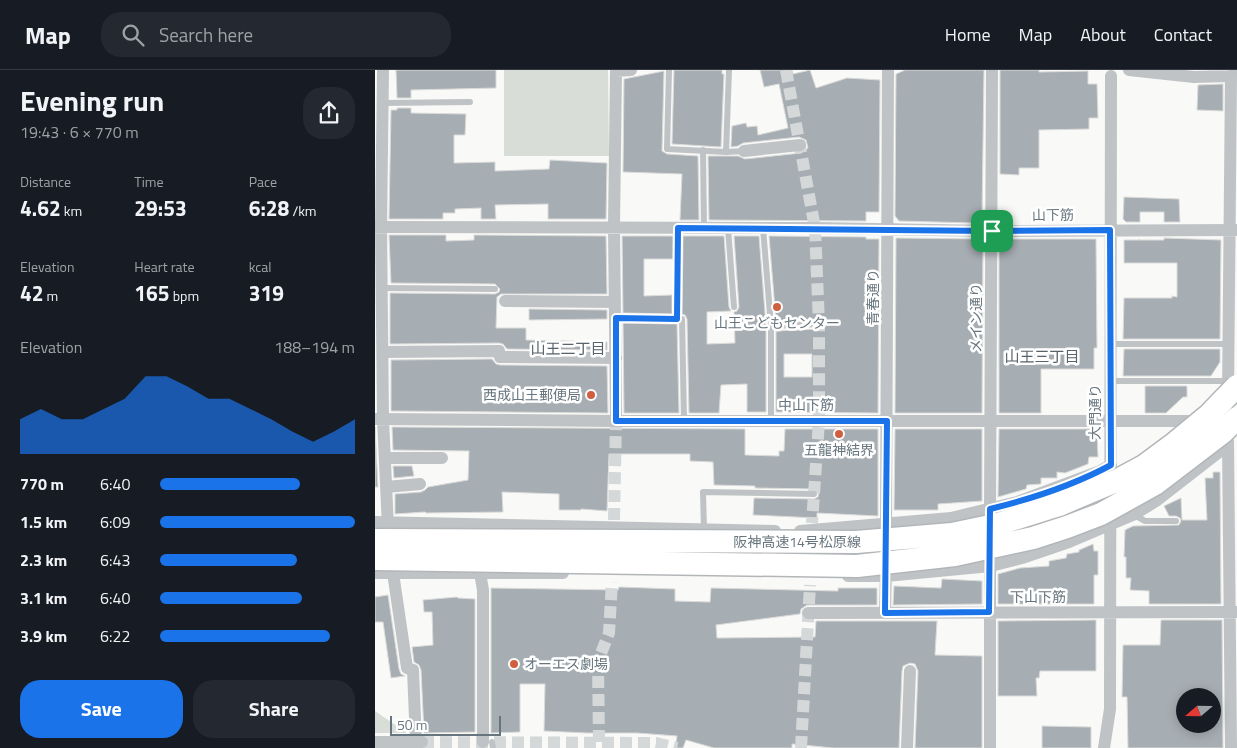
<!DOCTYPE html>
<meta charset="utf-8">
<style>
body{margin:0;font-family:"Titillium Web","Noto Sans JP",sans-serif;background:#242831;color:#f1f3f6;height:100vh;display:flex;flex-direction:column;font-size:19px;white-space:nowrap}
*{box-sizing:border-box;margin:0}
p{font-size:16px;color:#9ea1a6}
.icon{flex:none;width:28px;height:28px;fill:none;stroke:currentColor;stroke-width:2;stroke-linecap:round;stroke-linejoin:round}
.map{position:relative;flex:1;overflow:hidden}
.sheet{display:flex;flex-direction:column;background:#171b24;width:375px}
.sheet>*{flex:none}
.needle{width:32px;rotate:250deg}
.controls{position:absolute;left:801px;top:618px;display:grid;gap:10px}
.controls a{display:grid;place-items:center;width:45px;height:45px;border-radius:50%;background:#171b24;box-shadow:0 2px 12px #0003;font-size:25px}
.scale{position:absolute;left:15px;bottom:12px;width:111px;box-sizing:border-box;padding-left:5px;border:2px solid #67757e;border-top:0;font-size:14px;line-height:18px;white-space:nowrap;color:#67757e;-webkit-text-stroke:4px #fff;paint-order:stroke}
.pin{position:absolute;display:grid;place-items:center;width:42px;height:42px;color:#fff;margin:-21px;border-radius:10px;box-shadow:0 2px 8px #0006}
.round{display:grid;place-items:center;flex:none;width:52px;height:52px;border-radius:20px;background:#242831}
.headline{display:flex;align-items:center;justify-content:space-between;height:85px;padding:0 20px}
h1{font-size:28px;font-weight:700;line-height:38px}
.stats{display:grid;grid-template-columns:repeat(3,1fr);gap:8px;height:85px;padding:5px 20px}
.stats div{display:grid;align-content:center}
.stats b{font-size:21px;font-weight:700}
.stats small{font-size:14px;font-weight:400}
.stats p{font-size:14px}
.chart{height:140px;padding:10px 20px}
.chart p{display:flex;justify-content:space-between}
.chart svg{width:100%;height:90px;margin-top:5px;fill:#1a73e8;opacity:.7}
.button{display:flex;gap:10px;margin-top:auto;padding:10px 20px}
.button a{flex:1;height:58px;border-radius:20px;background:#1a73e8;color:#fff;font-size:20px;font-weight:700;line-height:58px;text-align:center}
.button a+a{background:#242831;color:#f1f3f6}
ul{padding:0 20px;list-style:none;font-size:16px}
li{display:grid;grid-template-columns:80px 60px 1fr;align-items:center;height:38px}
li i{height:12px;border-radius:6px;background:#1a73e8}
header{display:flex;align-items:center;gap:30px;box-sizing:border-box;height:70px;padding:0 25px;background:#171b24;border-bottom:1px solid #363941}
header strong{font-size:24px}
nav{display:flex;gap:28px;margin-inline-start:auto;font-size:18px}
.search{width:350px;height:45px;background:#242831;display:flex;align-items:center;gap:12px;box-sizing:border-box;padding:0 18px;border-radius:20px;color:#9ea1a6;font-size:19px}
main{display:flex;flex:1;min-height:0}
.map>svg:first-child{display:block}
.green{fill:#d9ddd7}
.building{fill:#a7aeb3;stroke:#dbdbd9;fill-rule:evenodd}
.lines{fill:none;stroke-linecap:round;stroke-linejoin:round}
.street-tunnel{stroke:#d4d8d9;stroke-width:12;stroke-dasharray:12 6;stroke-linecap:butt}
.lane{stroke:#bfc3c6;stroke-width:6}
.street{stroke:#bfc3c6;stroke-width:12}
.highway-bridge-casing{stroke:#b3b6b9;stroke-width:25;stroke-linecap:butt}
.highway-bridge{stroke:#fff;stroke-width:22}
.route-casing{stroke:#fff;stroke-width:10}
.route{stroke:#1a73e8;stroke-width:6}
.poi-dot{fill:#cf5f41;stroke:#fff;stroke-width:2}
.labels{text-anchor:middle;stroke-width:5;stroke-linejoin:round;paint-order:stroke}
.street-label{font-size:14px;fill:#67757e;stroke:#fff}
.poi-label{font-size:14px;fill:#67757e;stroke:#fff}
.neighbourhood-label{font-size:15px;fill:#59636a;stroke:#fff}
</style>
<header>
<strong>Map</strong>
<div class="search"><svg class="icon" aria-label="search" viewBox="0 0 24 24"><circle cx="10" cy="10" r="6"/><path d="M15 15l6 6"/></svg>Search here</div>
<nav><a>Home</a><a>Map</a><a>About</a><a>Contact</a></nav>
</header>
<main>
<section class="sheet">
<div class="headline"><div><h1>Evening run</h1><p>19:43 · 6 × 770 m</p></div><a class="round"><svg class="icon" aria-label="share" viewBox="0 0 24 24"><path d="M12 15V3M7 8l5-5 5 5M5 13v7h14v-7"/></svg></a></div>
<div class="stats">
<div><p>Distance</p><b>4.62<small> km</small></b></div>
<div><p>Time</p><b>29:53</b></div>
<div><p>Pace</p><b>6:28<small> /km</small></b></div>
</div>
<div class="stats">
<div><p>Elevation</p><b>42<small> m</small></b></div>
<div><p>Heart rate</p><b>165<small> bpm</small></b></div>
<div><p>kcal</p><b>319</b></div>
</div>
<div class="chart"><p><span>Elevation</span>188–194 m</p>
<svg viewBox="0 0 160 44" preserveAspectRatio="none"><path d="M0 44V27L10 22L20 27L30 27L40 22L50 17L60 6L70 6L80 11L90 17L100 17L110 22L120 27L130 33L140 38L150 33L160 27V44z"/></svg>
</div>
<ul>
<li><b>770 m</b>6:40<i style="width:72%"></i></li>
<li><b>1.5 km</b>6:09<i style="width:100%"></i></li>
<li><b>2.3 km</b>6:43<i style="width:70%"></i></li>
<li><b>3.1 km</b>6:40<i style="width:73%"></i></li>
<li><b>3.9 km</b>6:22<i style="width:87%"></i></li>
</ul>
<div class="button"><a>Save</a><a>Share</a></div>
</section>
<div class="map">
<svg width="862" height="678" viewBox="0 0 862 678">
<rect width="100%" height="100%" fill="#f9f9f7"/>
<!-- green -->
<path class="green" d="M129,0H233L234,86H129Z
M0,641L32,663H0Z"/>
<!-- building -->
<path class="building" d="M21,0H121V18L36,20V28H22Z
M299,0H347V4H349L346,77L297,74Z
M385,0H417L418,4L435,0L441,18L472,8L505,10L504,142H491V151L334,150L333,86H363L370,89L426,83L433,78L431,70L424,67L368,73L363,76L356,77L357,56L371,53L372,57L382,56L383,65L413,58L404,14L389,17Z
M530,0H609L607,148L599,153L524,151L520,146L521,4Z
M625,0H664V2L713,1V14H722L723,48H714V59L664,60V98H644V105L625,104Z
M289,1L287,81L292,84L323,86L324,150H305L307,104L248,102L249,9Z
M848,14V41L822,40L823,15Z
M22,38H36V43L91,44L90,65H79V93L120,92V101L174,99L175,90L232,93L231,149H173V134L120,135L121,149H106V138L80,139V143H68V149H14L16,40H22Z
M749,127L804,129L805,152H789V142H765V152H751L748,149Z
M14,165H71V171L99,170V165L231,166L232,224H126L122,227L121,258H151V270L232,272V280L132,279L128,274L124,273L15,274V223L120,224L124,222L125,219L120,214L16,213Z
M247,166H298V189H269V226L297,225V244L248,243Z
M308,166H349L354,237L356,241L332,242V274L360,273L359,242L362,241L364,237L359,166H384L391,256V342H372V314L346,315L344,343H314L312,249L310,245L307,244Z
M394,166L491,167V169H504L503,343L401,342V261L444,259L448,257L449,253L444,249L401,251ZM409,284H437V307H409Z
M521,168L608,169L607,343H520Z
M789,168L846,170L845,269H748L749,228H797V226L802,227V193H749V170H764V169V170H789Z
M624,169H721L722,278H719V299H666V343H624Z
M154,239L232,240V249L154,250Z
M248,253L302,254L304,343H249Z
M749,279H845V292L836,306H748Z
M117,289L121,294L125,295L232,296L233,343L16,341V290Z
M770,316H812V327H808L791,343H770Z
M0,357L3,417H0Z
M17,357L370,359V385L404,386V381H409L410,359H503V446L442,443V448L378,445L379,428L439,429L443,427L444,422L439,419L380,418V416L339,415L338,392L315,391V384H234L232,441L206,439V440H184V424L127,422L128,442L51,443L50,442L20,444V424L46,422L50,420L53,417L93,410L94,381L18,380Z
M520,359H607V431L563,434V440H519Z
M624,359H718L722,361L723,387H714L713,394L690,403L682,402V408H666V414L652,415L651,419L623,427Z
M18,396H37L39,406L19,408Z
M838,402H845L846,534H774V521L755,520L756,508H751V487H749L750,460L758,456L804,455L806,451L805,448L801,446H794L789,436L806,428L807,450H832L830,408H838Z
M718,474L719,481H723V505H719V534H623V504L645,498L674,496V491L691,488L692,484L704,482V480Z
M567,509L607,511V534L518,535L519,516L566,518Z
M244,517L300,519V531L335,532L336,518L463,521V518H502V535H432L426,539L425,544L341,555L342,568L440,567L441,551H562L560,585L607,586V678H540L543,601L540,594L535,593L528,596L527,601L524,678H458L417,674V678H339L311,670L308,678H300L302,666L262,663H212L169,661L170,614H145V662L116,663V518L243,520Z
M13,525L24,599L26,604L30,606L16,608L8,552H0V527Z
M82,527L83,528L100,529V662L49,663L46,600L44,595L39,592L37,577L58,575L57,542H49L48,530Z
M721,550V601H665L664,608H661L662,626H623V551Z
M786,550H847L848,678H753L752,627H747L748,575H785ZM810,626H838V654H810Z
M667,656L716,657V678H667Z"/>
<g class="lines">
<!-- street-tunnel -->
<path class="street-tunnel" d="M411,0L440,158L444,254V351L437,453
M239,450L241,351
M47,672L281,673L302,678
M224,672L223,591L234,563L237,512
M426,678L435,515"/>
<!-- lane -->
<path class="lane" d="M294,0L292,79L351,82L369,81
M7,33L95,32
M328,80L329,158
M351,82L354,0
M353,158L359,237
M388,158L396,256V350
M6,218L120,219
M241,248L307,249L309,350
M302,249L303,158
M396,256L444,254
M735,274H854
M735,311H853
M759,445L770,451H801
M329,460L328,422L439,424
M117,672L118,678"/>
<!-- street -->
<path class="street" d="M754,0L819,7L856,6L862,1
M8,1L6,157L8,349L13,458
M369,81L425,75
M0,157L440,158L617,161L862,160
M130,231L240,232
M8,282L124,281L125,287L241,288
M853,326L856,6
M0,349L241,351H825
M241,351L239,157L241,1L256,0
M853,371L856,678
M10,388H67
M11,417L45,414
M615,446L617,0
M0,452L400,461
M511,460L513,0
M425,461L576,448L642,432L725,401L736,395
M17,496L32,598L38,600L41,672
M0,503H188
M105,503L108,520V672
M473,506H511L616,496L647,488L694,472L760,444L781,431L853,375
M433,543L862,542
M510,543L511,500
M1,672H47
M532,678L535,601
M615,678V488
M729,678L735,639L736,6"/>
<defs>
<path id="highway-bridge" d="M0,470L481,472L577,464L620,455L684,435L743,410L769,396L800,373L834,345L862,316
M0,489L482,496L580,485L658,468L692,457L726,444L780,414L848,362L862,348"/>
</defs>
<!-- highway-bridge casing -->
<use href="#highway-bridge" class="highway-bridge-casing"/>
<!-- highway-bridge -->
<use href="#highway-bridge" class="highway-bridge"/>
</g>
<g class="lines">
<defs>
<path id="route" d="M303,158L617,161L735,160L736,395C699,415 656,429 615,439L614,542L510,543L512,351H241V248L302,249Z"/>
</defs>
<!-- route casing -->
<use href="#route" class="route-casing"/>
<!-- route -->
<use href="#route" class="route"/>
</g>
<!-- markers -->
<g class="poi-dot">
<circle cx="402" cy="237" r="5"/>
<circle cx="216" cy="325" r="5"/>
<circle cx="464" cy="364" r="5"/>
<circle cx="139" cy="594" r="5"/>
</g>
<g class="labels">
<!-- street labels -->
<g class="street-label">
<text transform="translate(678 145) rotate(-1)" y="5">山下筋</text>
<text transform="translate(498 227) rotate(-90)" y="5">青春通り</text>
<text transform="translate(601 248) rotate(-90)" y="5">メイン通り</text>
<text x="431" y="340">中山下筋</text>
<text transform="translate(720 342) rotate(-90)" y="5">大門通り</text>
<text x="422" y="477">阪神高速14号松原線</text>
<text x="663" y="532">下山下筋</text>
</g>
<!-- poi labels -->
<g class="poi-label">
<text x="402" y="258">山王こどもセンター</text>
<text x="206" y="330" text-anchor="end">西成山王郵便局</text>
<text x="464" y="385">五龍神結界</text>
<text x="149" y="599" text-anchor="start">オーエス劇場</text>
</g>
<!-- neighbourhood labels -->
<g class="neighbourhood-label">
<text x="193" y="284">山王二丁目</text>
<text x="667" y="292">山王三丁目</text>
</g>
</g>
</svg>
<div class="controls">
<a><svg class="needle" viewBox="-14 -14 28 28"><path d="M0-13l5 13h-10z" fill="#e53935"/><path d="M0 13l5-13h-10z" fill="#9ea1a6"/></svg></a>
</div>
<div class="scale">50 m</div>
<div class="pin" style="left:617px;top:161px;background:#1e9e55"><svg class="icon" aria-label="arrive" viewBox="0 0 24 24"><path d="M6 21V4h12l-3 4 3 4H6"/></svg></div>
</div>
</main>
